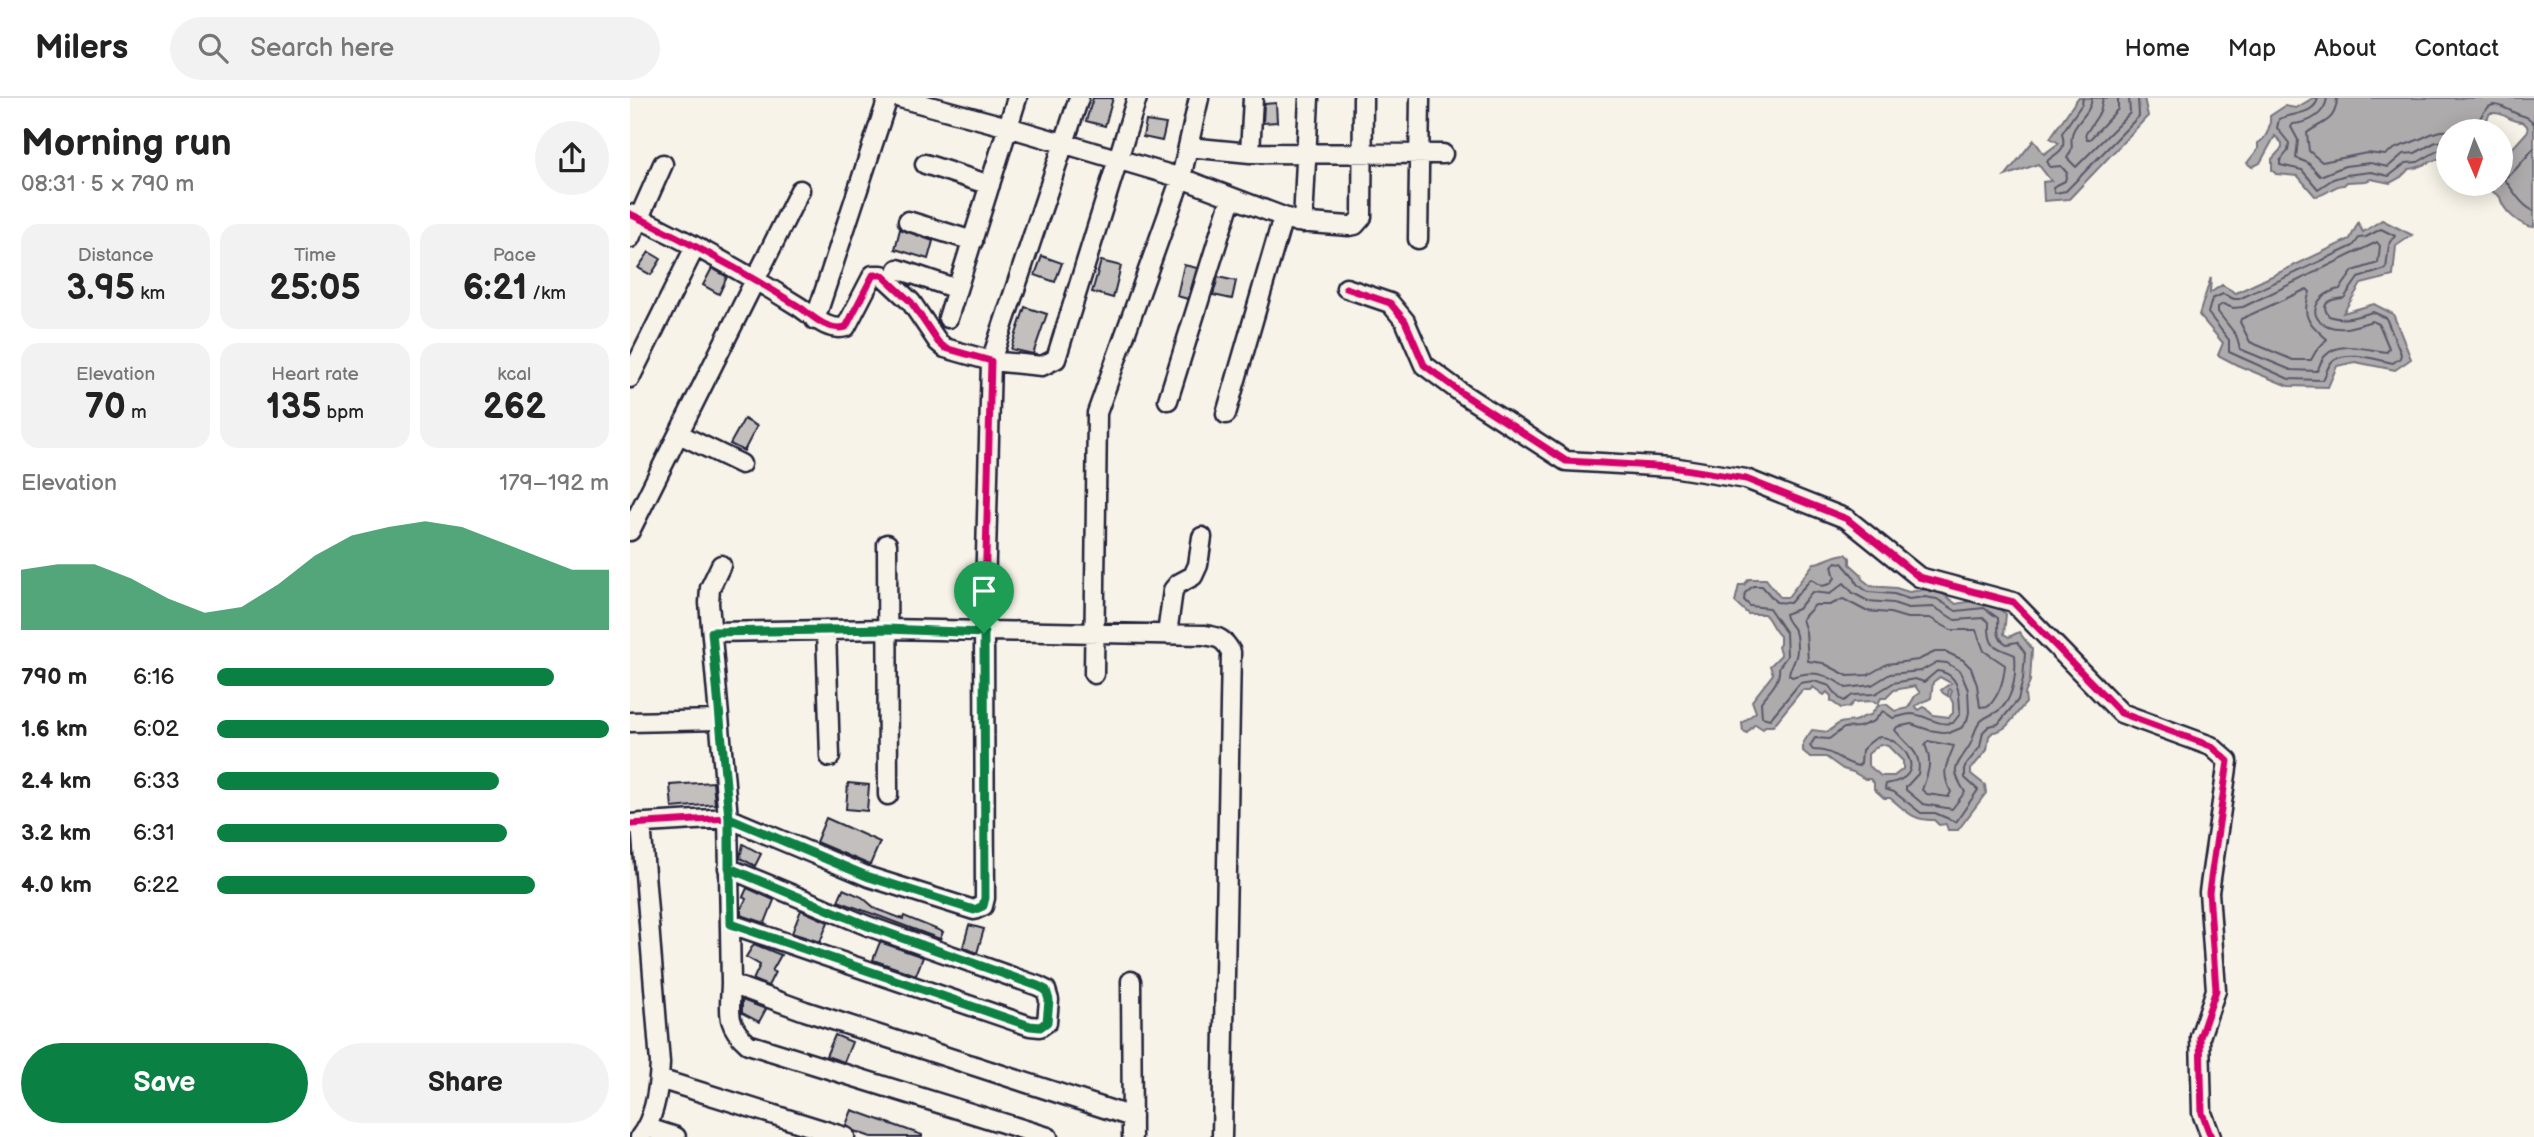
<!DOCTYPE html>
<meta charset="utf-8">
<style>
body{margin:0;font-family:"Balsamiq Sans",sans-serif;background:#f2f2f2;color:#222;height:100vh;display:flex;flex-direction:column;font-size:26px;white-space:nowrap}
*{box-sizing:border-box;margin:0}
p{font-size:23px;color:#767676}
.icon{flex:none;width:38px;height:38px;fill:none;stroke:currentColor;stroke-width:2;stroke-linecap:round;stroke-linejoin:round}
.map{position:relative;flex:1;overflow:hidden}
.panel{display:flex;flex-direction:column;background:#fff;width:630px}
.panel>*{flex:none}
.needle{width:46px;rotate:178deg}
.tools{position:absolute;left:1806px;top:21px;display:grid;gap:14px}
.tools a{display:grid;place-items:center;width:77px;height:77px;border-radius:50%;background:#fff;box-shadow:0 4px 18px #0003;font-size:35px}
.pin{position:absolute;display:grid;place-items:center;width:60px;height:60px;color:#fff;margin:-72px -30px;border-radius:50% 50% 50% 0;rotate:-45deg;box-shadow:0 0 7px #0007}
.pin .icon{rotate:45deg}
.round{display:grid;place-items:center;flex:none;width:74px;height:74px;border-radius:37px;background:#f2f2f2}
.headline{display:flex;align-items:center;justify-content:space-between;height:119px;padding:0 21px}
h1{font-size:38px;font-weight:600;line-height:52px}
.metrics{display:grid;grid-template-columns:repeat(3,1fr);gap:10px;height:119px;padding:7px 21px}
.metrics div{display:grid;align-content:center;border-radius:18px;background:#f2f2f2;text-align:center}
.metrics b{font-size:35px;font-weight:600}
.metrics small{font-size:19px;font-weight:400}
.metrics p{font-size:19px}
.chart{height:196px;padding:14px 21px}
.chart p{display:flex;justify-content:space-between}
.chart svg{width:100%;height:126px;margin-top:7px;fill:#0b8043;opacity:.7}
.button{display:flex;gap:14px;margin-top:auto;padding:14px 21px}
.button a{flex:1;height:80px;border-radius:42px;background:#0b8043;color:#fff;font-size:28px;font-weight:600;line-height:80px;text-align:center}
.button a+a{background:#f2f2f2;color:#222}
ul{padding:0 21px;list-style:none;font-size:23px}
li{display:grid;grid-template-columns:112px 84px 1fr;align-items:center;height:52px}
li i{height:18px;border-radius:9px;background:#0b8043}
header{display:flex;align-items:center;gap:42px;box-sizing:border-box;height:98px;padding:0 35px;background:#fff;border-bottom:2px solid #e0e0e0}
header strong{font-size:33px}
nav{display:flex;gap:38px;margin-inline-start:auto;font-size:24px}
.search{width:490px;height:63px;background:#f2f2f2;display:flex;align-items:center;gap:18px;box-sizing:border-box;padding:0 24px;border-radius:38px;color:#767676;font-size:26px}
main{display:flex;flex:1;min-height:0}
.map>svg:first-child{display:block}
.water{fill:#aeabad;stroke:#76747f;stroke-width:2;fill-rule:evenodd}
.lines{fill:none;stroke-linecap:round;stroke-linejoin:round}
.shore{stroke:#5a5969;stroke-width:2}
.building{fill:#c2bfbd;stroke:#22223b;stroke-width:2}
.minor-casing{stroke:#22223b;stroke-width:23}
.minor{stroke:#f7f3e8;stroke-width:18}
.cycleway-casing{stroke:#f7f3e8;stroke-width:11}
.cycleway{stroke:#d6006c;stroke-width:7}
.route-casing{stroke:#fff;stroke-width:14}
.route{stroke:#0b8043;stroke-width:9}
</style>
<header>
<strong>Milers</strong>
<div class="search"><svg class="icon" aria-label="search" viewBox="0 0 24 24"><circle cx="10" cy="10" r="6"/><path d="M15 15l6 6"/></svg>Search here</div>
<nav><a>Home</a><a>Map</a><a>About</a><a>Contact</a></nav>
</header>
<main>
<section class="panel">
<div class="headline"><div><h1>Morning run</h1><p>08:31 · 5 × 790 m</p></div><a class="round"><svg class="icon" aria-label="share" viewBox="0 0 24 24"><path d="M12 15V3M7 8l5-5 5 5M5 13v7h14v-7"/></svg></a></div>
<div class="metrics">
<div><p>Distance</p><b>3.95<small> km</small></b></div>
<div><p>Time</p><b>25:05</b></div>
<div><p>Pace</p><b>6:21<small> /km</small></b></div>
</div>
<div class="metrics">
<div><p>Elevation</p><b>70<small> m</small></b></div>
<div><p>Heart rate</p><b>135<small> bpm</small></b></div>
<div><p>kcal</p><b>262</b></div>
</div>
<div class="chart"><p><span>Elevation</span>179–192 m</p>
<svg viewBox="0 0 160 44" preserveAspectRatio="none"><path d="M0 44V23L10 21L20 21L30 26L40 33L50 38L60 36L70 28L80 18L90 11L100 8L110 6L120 8L130 13L140 18L150 23L160 23V44z"/></svg>
</div>
<ul>
<li><b>790 m</b>6:16<i style="width:86%"></i></li>
<li><b>1.6 km</b>6:02<i style="width:100%"></i></li>
<li><b>2.4 km</b>6:33<i style="width:72%"></i></li>
<li><b>3.2 km</b>6:31<i style="width:74%"></i></li>
<li><b>4.0 km</b>6:22<i style="width:81%"></i></li>
</ul>
<div class="button"><a>Save</a><a>Share</a></div>
</section>
<div class="map">
<svg width="1904" height="1039" viewBox="0 0 1904 1039">
<rect width="100%" height="100%" fill="#f7f3e8"/>
<filter id="ink" filterUnits="userSpaceOnUse"><feTurbulence type="fractalNoise" baseFrequency=".0143" numOctaves="2"/><feDisplacementMap in="SourceGraphic" scale="14" xChannelSelector="R" yChannelSelector="G"/><feConvolveMatrix kernelMatrix="1 2 1 2 8 2 1 2 1" color-interpolation-filters="sRGB"/></filter>
<g filter="url(#ink)">
<!-- water -->
<path class="water" d="M1448,0H1514L1518,18L1439,101L1414,103L1413,84L1421,83L1408,66L1375,78L1404,42L1414,56L1429,45L1420,40Z
M1683,0H1904V129C1891,129 1872,112 1870,99L1852,86H1871V63L1898,33L1897,28L1893,24C1878,24 1877,14 1860,15L1854,27L1858,31L1864,30L1865,33H1818V59C1804,59 1794,70 1779,71L1771,79L1760,85L1741,81L1736,83L1717,84L1714,87C1702,87 1697,98 1685,98L1668,78L1646,76L1642,72V61L1652,50V45L1645,38L1630,65L1622,69L1617,65L1628,51V45C1637,40 1641,28 1640,18L1655,8L1666,10Z
M1752,122L1782,137L1766,148L1763,178L1731,186L1713,215L1744,206L1763,216L1781,261L1765,272L1725,264L1707,268L1698,289L1658,288L1607,267L1588,257L1593,245L1569,217L1581,179L1580,195L1592,187L1606,195L1720,141L1728,125L1733,134Z
M1216,456L1220,460V466L1231,476L1232,481L1241,488L1266,490L1279,494L1298,491L1301,494L1309,493L1326,506L1342,503L1345,505L1353,500L1376,516L1374,536L1379,539L1389,534L1402,551L1400,583L1395,596L1396,605C1385,615 1379,633 1363,634L1359,638L1357,652L1341,671V676L1355,687L1356,695L1328,732H1318L1316,726L1309,727L1304,722C1282,723 1276,712 1260,700H1254L1244,691V685L1240,681H1235L1223,674L1213,671L1196,659H1180L1173,653V645L1182,632L1198,634C1211,623 1208,625 1224,623C1230,622 1234,617 1241,617C1245,610 1248,606 1256,606L1265,613L1278,610L1285,598L1290,595L1285,588L1264,592L1256,600H1251L1248,606L1243,603L1224,604L1219,609L1211,610L1201,603V598L1197,594L1194,597L1183,589L1180,592H1172L1143,628H1135L1133,631L1125,626L1117,635L1113,633L1112,625L1126,614L1122,603L1143,576L1140,568L1151,557L1148,549L1150,546V538C1142,531 1141,522 1134,516H1118L1105,504L1109,487H1114L1119,481H1136L1150,499H1158L1184,465C1194,465 1201,457 1216,456ZM1310,579L1321,585L1311,592L1313,595L1318,598L1319,591L1322,592L1320,599L1323,605V615L1319,619L1303,617L1294,609L1289,612L1285,608L1301,600L1303,584ZM1250,646L1258,648L1273,663V671L1264,678H1251L1238,667V656Z"/>
<g class="lines">
<!-- shore -->
<path class="shore" d="M1453,0L1452,6L1432,35C1437,53 1429,53 1417,63L1420,69L1431,68L1437,75L1435,83L1423,89L1425,95L1436,93L1509,18L1508,0
M1462,0C1461,16 1444,24 1442,37C1440,49 1445,47 1437,60L1446,69L1500,15L1499,0
M1473,0L1470,14L1455,37L1457,41H1460L1488,11V0
M1688,0C1685,17 1661,15 1649,21L1647,30L1659,45L1658,53L1650,63V67L1672,72L1688,91L1703,81L1716,77L1741,74L1759,78L1776,65L1788,64L1809,52H1818
M1697,0C1695,17 1678,25 1663,26L1661,29L1668,42L1666,60L1678,65L1690,78L1715,68L1740,65L1758,69L1773,56L1785,55L1806,44L1818,43
M1707,0C1706,25 1692,23 1677,35L1679,53L1692,64L1737,55L1755,57C1767,47 1772,49 1785,43C1799,38 1806,31 1822,33
M1851,33L1848,24C1859,1 1865,5 1885,15C1893,19 1898,17 1904,26
M1904,50L1885,72L1874,81C1883,91 1890,107 1904,113
M1751,131L1765,138L1759,147L1756,171L1728,180L1714,200C1703,201 1688,204 1699,218C1714,224 1728,218 1743,214L1756,220L1771,256L1770,260L1763,265C1746,262 1720,252 1704,262C1698,265 1696,277 1693,282L1659,281L1599,254V242L1578,215L1582,201L1593,196L1604,201H1609L1723,148L1729,140L1736,139Z
M1747,144L1750,148L1748,165L1723,173L1710,191C1689,194 1673,218 1698,228C1713,234 1728,227 1742,223L1749,226L1759,250L1757,254C1740,253 1710,241 1695,258C1691,262 1690,268 1687,273L1661,272L1610,251L1606,237L1588,214V209L1593,206L1603,210L1613,209Z
M1677,191L1680,194C1670,220 1680,226 1697,241L1686,253L1681,262H1663L1620,244L1610,224L1611,221Z
M1206,464L1212,465L1224,479L1227,486L1238,494L1264,496L1279,501L1295,499L1307,501L1326,513L1354,510L1368,520C1369,531 1365,540 1377,546L1387,544L1395,555L1393,581L1388,602L1368,626L1359,628L1353,634L1350,649L1335,668V680L1348,692L1326,724L1305,715H1291L1264,694L1255,691L1256,686C1304,679 1270,638 1250,639C1243,640 1236,648 1232,652L1231,665L1228,668C1208,663 1205,652 1183,652L1180,648L1185,640L1199,641L1214,630L1229,629L1244,623L1253,613L1263,620C1269,619 1276,616 1282,616C1297,617 1305,628 1323,625L1330,616C1330,598 1330,575 1307,573L1294,584L1285,581L1263,585L1245,596L1223,597L1214,603L1209,600L1200,588L1184,583L1170,585L1140,621L1132,619L1131,604C1139,593 1151,584 1149,569L1157,558L1156,535L1139,510L1120,508L1114,502L1115,495L1123,488H1132L1146,504L1160,505L1181,481L1192,488L1200,486L1205,480L1202,468Z
M1214,485L1223,495L1238,503L1263,505L1278,510L1304,509L1325,522L1354,520L1359,524C1358,552 1366,548 1385,557C1386,571 1385,587 1379,599C1371,617 1361,614 1351,623C1343,631 1345,639 1340,647C1326,670 1319,669 1335,694L1322,711L1293,706L1276,692V689L1288,676C1293,654 1276,647 1265,632L1267,629L1281,626L1299,632L1319,635L1331,630L1337,623L1339,614L1338,592L1330,573L1317,565L1307,564L1291,573L1260,576L1242,587L1216,590C1199,577 1184,571 1162,579L1159,577C1159,569 1163,569 1165,561C1168,555 1167,544 1166,537C1164,528 1156,525 1155,516L1168,511L1182,494L1200,496Z
M1213,501L1236,513L1260,515L1277,520H1300L1321,532H1346L1354,553L1375,567C1374,582 1369,597 1359,608L1350,609L1347,587L1341,570L1333,562L1316,554H1305L1288,562L1257,566L1238,577L1218,578L1193,565L1178,563L1176,534L1172,521L1185,507H1200Z
M1298,643L1324,648C1317,666 1310,673 1321,694L1318,699L1297,696L1292,692C1298,675 1303,664 1295,647Z"/>
</g>
<!-- building -->
<path class="building" d="M463,0H483L475,28L456,23Z
M646,5L647,24L633,25L634,6Z
M516,23L536,26L532,43L513,39Z
M270,131L303,143L298,161L265,151Z
M19,154L31,161L21,177L8,170Z
M412,158L432,165L425,184L405,177Z
M471,163L491,168L483,200L462,194Z
M554,167L567,170L558,201L547,198Z
M82,170L97,179L89,196L73,187Z
M588,179L606,183L602,201L583,197Z
M395,209L417,216L403,256L381,251Z
M114,321L127,328L114,353L100,346Z
M83,684L85,706L42,710L40,687Z
M218,685L239,687L237,713L216,711Z
M196,720L250,744L240,767L186,744Z
M113,746L131,756L125,768L110,760Z
M117,790L144,802L135,825L111,817V811L116,801L113,799Z
M213,791L232,799L246,811L273,821L274,818L313,834L310,841L208,803Z
M171,812L198,824L190,844L162,835Z
M339,827L354,831L347,855L333,849Z
M250,844L293,859L286,877L243,862Z
M124,846L151,857L142,873L145,874L138,888L123,882L130,867L116,859Z
M112,902L136,911L129,924L112,915Z
M205,937L222,944L214,964L196,958Z
M222,1012L292,1037V1039H241L224,1033L216,1027Z"/>
<g class="lines">
<defs>
<path id="minor" d="M270,0L378,29L551,80L667,124L719,128L725,127L732,119L733,0
M449,0L361,263L412,268L426,261L507,0
M558,49L620,55L813,56
M620,55L623,0
M295,66L360,87
M0,116C58,143 114,174 168,208C182,217 197,234 216,229L243,177H252L281,204L308,244L315,250L361,263L354,535L355,800L353,808L344,812L239,779L98,720L0,726
M278,123L343,143
M673,125L679,0
M0,140L33,66
M788,141L790,0
M268,171L327,191
M716,190L760,205L775,223L794,267L833,296L936,363L1042,369L1116,381L1217,421L1289,479L1383,504L1491,615L1581,648L1598,663L1579,794L1586,892L1570,939L1572,1015L1581,1039
M318,220L387,0
M185,222L258,0
M0,280L65,149
M538,302L601,100
M596,316L653,119
M49,336L111,366
M0,433L170,92
M257,446L258,697
M91,467L80,490L79,505L98,720L101,886L175,913L502,1019
M196,532L200,659
M82,534L257,531L574,537C589,539 594,541 601,554L592,1039
M537,536L543,492L548,486L563,478L568,467L572,439
M464,576L467,315L551,80L569,0
M0,624L89,622
M98,770L238,828L408,888L416,892L419,902L417,924L410,929L400,928L101,826
M501,883L502,1039
M101,886C100,914 95,926 118,946L418,1039
M29,981L215,1039
M18,1030L46,1039
M10,1039C25,1020 29,988 30,965L11,725"/>
</defs>
<!-- minor casing -->
<use href="#minor" class="minor-casing"/>
<!-- minor -->
<use href="#minor" class="minor"/>
<defs>
<path id="cycleway" d="M0,116C58,143 114,174 168,208C182,217 197,234 216,229L243,177H252L281,204L308,244L315,250L361,263L354,535L355,800L353,808L344,812L239,779L98,720L0,726
M716,190L760,205L775,223L794,267L833,296L936,363L1042,369L1116,381L1217,421L1289,479L1383,504L1491,615L1581,648L1598,663L1579,794L1586,892L1570,939L1572,1015L1581,1039"/>
</defs>
<!-- cycleway casing -->
<use href="#cycleway" class="cycleway-casing"/>
<!-- cycleway -->
<use href="#cycleway" class="cycleway"/>
</g>
</g>
<g class="lines" filter="url(#ink)">
<defs>
<path id="route" d="M354,535L257,531L82,534L99,720V770L238,828L408,888L416,892L419,902L417,924L410,929L400,928L101,826L99,720L239,779L344,812L353,808L355,800L354,535"/>
</defs>
<!-- route casing -->
<use href="#route" class="route-casing"/>
<!-- route -->
<use href="#route" class="route"/>
</g>
</svg>
<div class="tools">
<a><svg class="needle" viewBox="-14 -14 28 28"><path d="M0-13l5 13h-10z" fill="#e53935"/><path d="M0 13l5-13h-10z" fill="#767676"/></svg></a>
</div>
<div class="pin" style="left:354px;top:535px;background:#1e9e55"><svg class="icon" aria-label="arrive" viewBox="0 0 24 24"><path d="M6 21V4h12l-3 4 3 4H6"/></svg></div>
</div>
</main>
